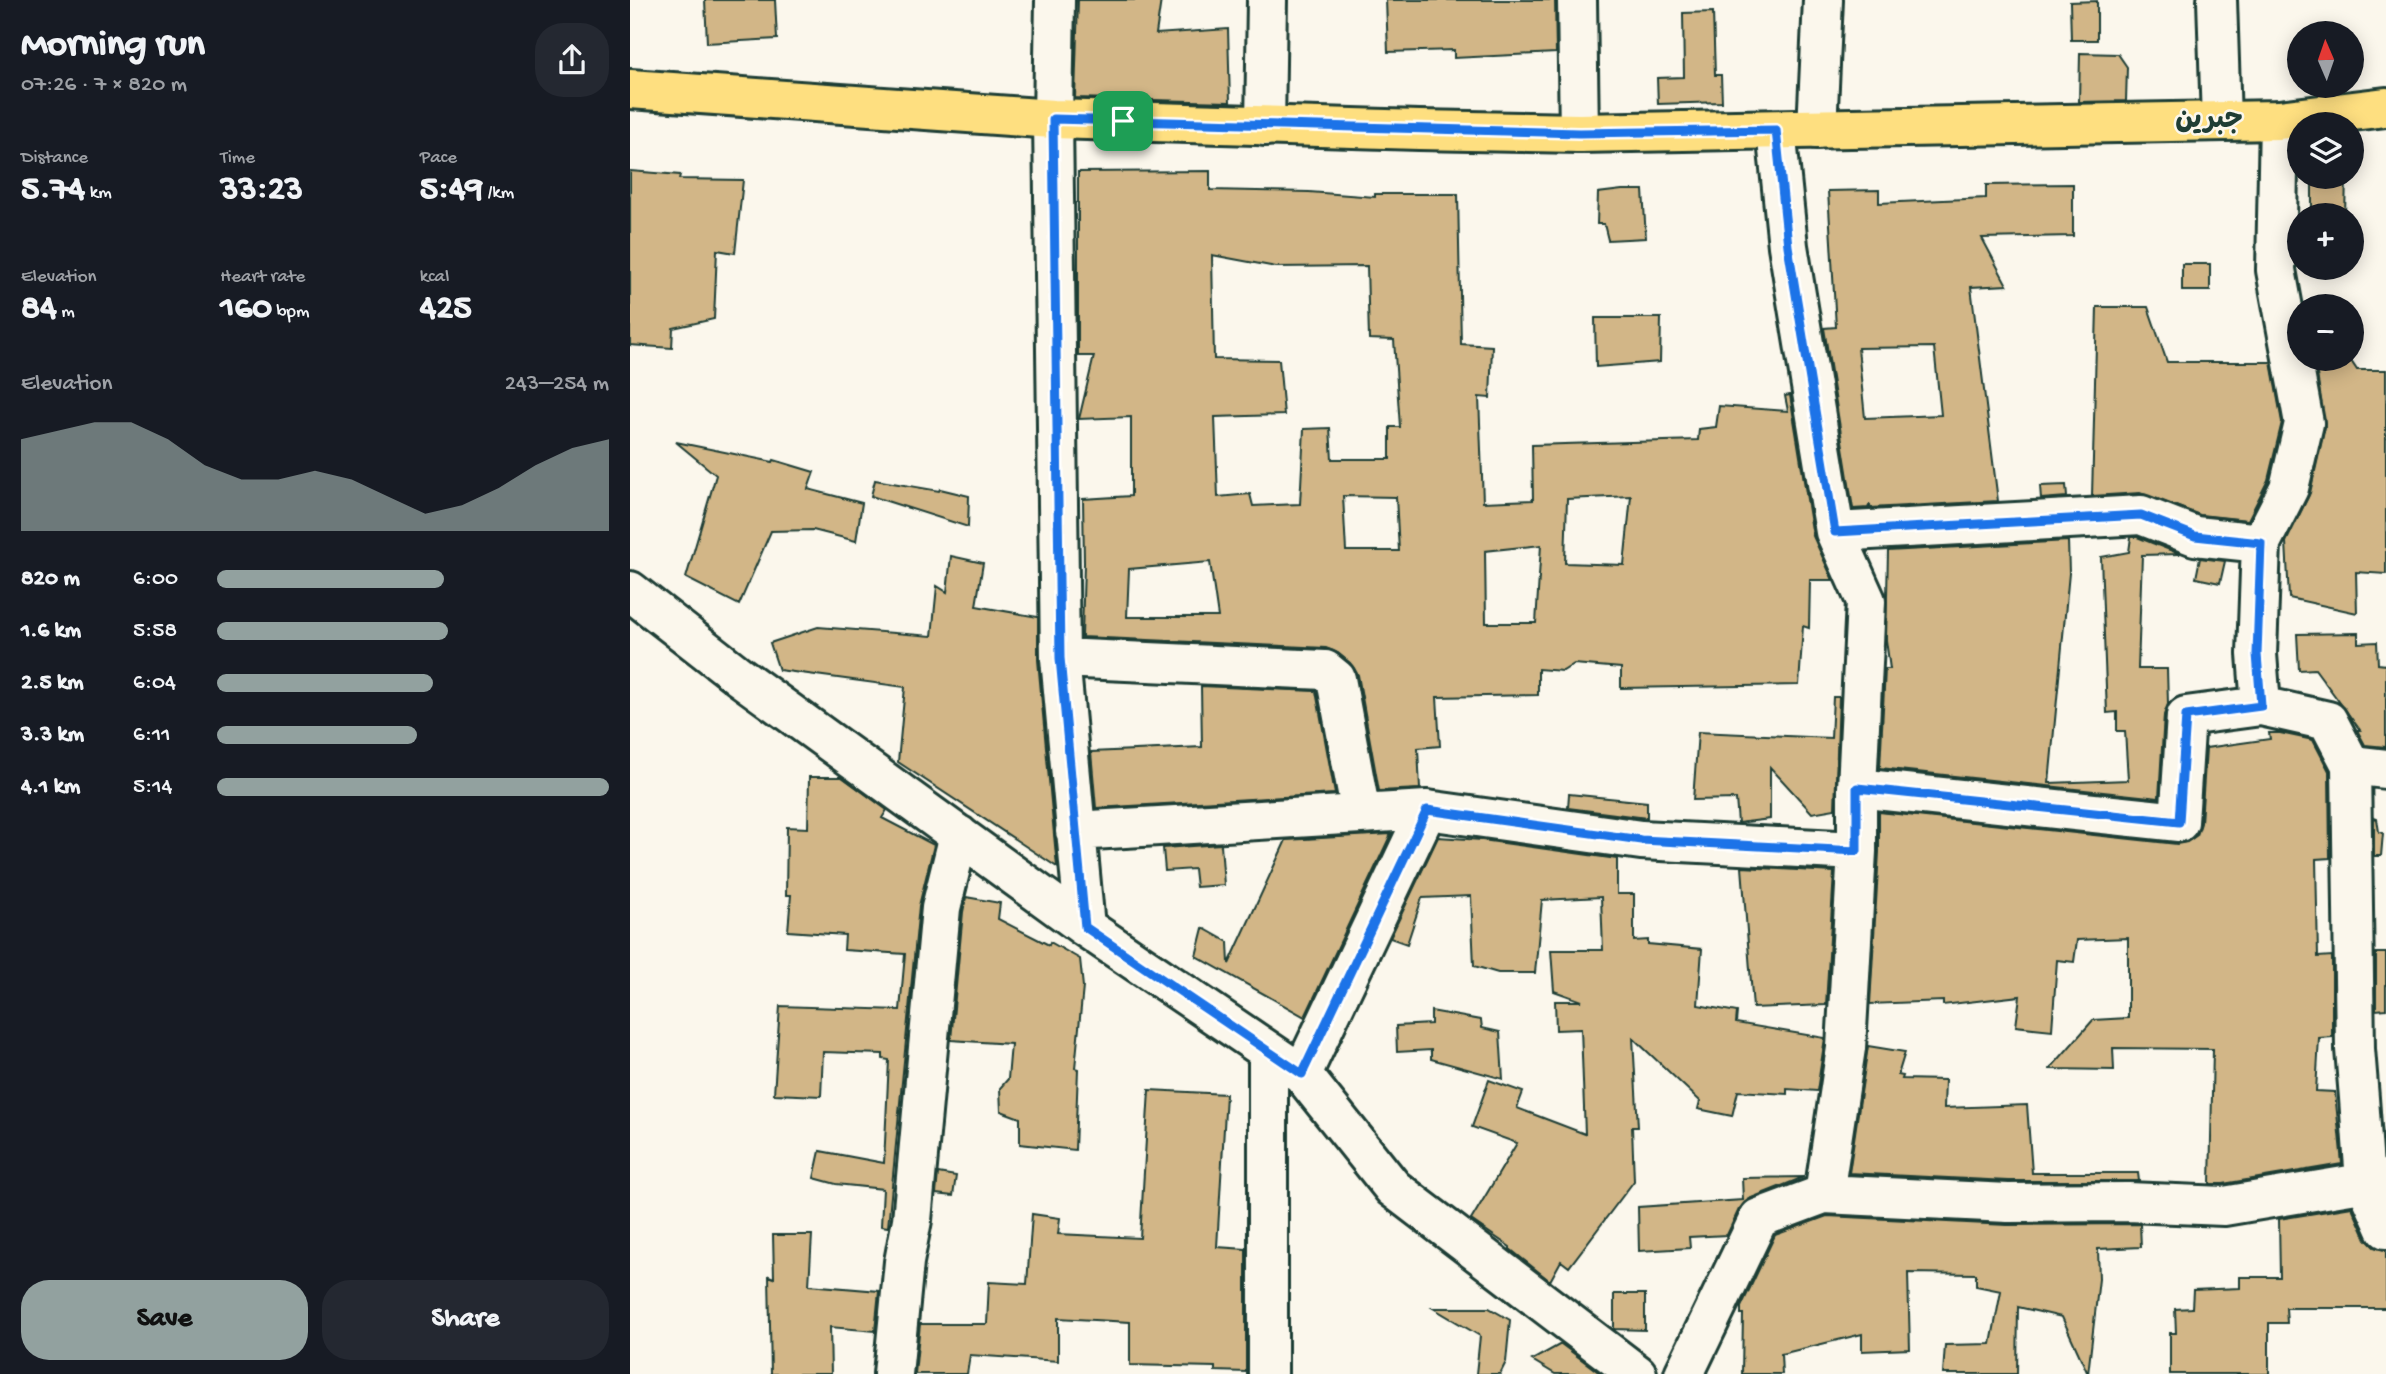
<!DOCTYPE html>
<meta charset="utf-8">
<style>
body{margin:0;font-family:"Gochi Hand","Playpen Sans Arabic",sans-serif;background:#242831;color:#f1f3f6;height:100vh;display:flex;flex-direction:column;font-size:26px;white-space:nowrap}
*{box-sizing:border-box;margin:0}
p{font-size:23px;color:#9ea1a6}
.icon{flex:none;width:38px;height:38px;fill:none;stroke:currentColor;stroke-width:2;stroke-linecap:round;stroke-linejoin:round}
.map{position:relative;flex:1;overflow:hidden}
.side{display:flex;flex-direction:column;background:#171b24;width:630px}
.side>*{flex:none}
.needle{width:46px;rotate:358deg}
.tools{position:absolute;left:1657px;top:21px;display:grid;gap:14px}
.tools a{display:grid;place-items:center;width:77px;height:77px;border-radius:50%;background:#171b24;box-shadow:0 4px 18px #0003;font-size:35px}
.pin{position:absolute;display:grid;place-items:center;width:60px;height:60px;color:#fff;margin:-30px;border-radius:14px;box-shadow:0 4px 10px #0006}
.round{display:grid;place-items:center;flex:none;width:74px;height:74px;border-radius:28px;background:#242831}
.headline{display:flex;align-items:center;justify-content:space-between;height:119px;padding:0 21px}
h1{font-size:38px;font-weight:800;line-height:52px}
.metrics{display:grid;grid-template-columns:repeat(3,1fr);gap:10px;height:119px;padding:7px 21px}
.metrics div{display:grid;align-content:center}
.metrics b{font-size:35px;font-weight:800}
.metrics small{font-size:19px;font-weight:400}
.metrics p{font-size:19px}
.chart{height:196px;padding:14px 21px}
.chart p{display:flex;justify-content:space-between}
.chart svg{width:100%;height:126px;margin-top:7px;fill:#92a19f;opacity:.7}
.button{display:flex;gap:14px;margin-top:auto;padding:14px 21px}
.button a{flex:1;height:80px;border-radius:28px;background:#92a19f;color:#111;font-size:28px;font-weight:800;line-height:80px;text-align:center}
.button a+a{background:#242831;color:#f1f3f6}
ul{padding:0 21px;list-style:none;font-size:23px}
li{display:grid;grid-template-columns:112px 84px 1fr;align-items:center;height:52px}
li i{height:18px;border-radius:9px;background:#92a19f}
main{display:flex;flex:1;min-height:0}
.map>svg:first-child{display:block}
.building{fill:#d2b687;stroke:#1f3d34;stroke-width:2;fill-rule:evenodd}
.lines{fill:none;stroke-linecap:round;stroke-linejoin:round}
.minor-casing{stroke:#1f3d34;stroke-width:44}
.major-casing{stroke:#1f3d34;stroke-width:44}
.minor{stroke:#fbf7ec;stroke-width:38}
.major{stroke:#fedf80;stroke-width:38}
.route-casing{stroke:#fff;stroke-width:14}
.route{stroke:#1a73e8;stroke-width:9}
.labels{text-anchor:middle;stroke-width:5;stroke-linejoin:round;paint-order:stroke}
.district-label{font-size:28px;font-weight:bold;fill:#1f3d34;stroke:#fbf7ec}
</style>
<main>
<section class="side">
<div class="headline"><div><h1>Morning run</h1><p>07:26 · 7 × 820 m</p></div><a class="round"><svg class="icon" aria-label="share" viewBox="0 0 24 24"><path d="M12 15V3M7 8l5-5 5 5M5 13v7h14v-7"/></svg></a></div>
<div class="metrics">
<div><p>Distance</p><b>5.74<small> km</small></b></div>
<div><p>Time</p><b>33:23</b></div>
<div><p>Pace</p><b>5:49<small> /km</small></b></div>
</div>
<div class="metrics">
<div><p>Elevation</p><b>84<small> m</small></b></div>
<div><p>Heart rate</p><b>160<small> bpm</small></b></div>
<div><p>kcal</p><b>425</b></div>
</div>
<div class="chart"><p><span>Elevation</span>243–254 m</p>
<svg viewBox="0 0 160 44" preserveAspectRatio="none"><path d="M0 44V12L10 9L20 6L30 6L40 12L50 21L60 26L70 26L80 23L90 26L100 32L110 38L120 35L130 29L140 21L150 15L160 12V44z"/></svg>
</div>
<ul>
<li><b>820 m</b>6:00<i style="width:58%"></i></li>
<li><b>1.6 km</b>5:58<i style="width:59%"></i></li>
<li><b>2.5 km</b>6:04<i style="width:55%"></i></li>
<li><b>3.3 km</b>6:11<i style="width:51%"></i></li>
<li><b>4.1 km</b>5:14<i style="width:100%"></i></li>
</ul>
<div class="button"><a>Save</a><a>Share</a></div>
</section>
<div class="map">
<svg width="1756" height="1374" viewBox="0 0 1756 1374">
<rect width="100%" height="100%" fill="#fbf7ec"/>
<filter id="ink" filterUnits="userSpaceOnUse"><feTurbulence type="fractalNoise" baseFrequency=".0143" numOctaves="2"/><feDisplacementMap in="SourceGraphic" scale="14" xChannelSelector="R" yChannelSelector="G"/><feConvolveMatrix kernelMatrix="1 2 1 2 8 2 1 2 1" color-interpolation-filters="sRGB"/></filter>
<g filter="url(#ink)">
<!-- building -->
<path class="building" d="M75,0H145L147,39L77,43Z
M448,0H531L526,34L598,29L600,102L445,98Z
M756,0H925L926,53L824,58V50L758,52Z
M1467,1V40H1441L1440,2Z
M1083,12L1085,75H1091L1092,102L1028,104L1027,78L1054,77L1053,13Z
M1450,53L1488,54L1497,67L1496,101L1449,102Z
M0,171L50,175L49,179L113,180L105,253L87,250L84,319L43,328L42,348L0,345Z
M580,171V190L679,192L745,197V194H828L831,344L862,346L860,398L849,397L853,502L903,500L902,445L1068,440L1069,429L1086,427L1089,406L1158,411L1155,396L1160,395L1183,536L1203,580H1180L1179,628L1173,626L1169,685L991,688V668L944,664L933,671L908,669V695L807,697L810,746L788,748L790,789L749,791L728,675L720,663L708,653L696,648L452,637L454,563L453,499L501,496V417L449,419L464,356H448V172ZM582,255L646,267L737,266L739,339L764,340L770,427H760V459H702L700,428L674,429L670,504L623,506L620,494L588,497L585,417L654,415L649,360L584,359ZM713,496L766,497L769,551H716ZM1001,496L994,565L935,563L937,499ZM911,545L906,623H856L855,551ZM580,562L588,617H497L499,569Z
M1682,177H1716L1715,215H1682Z
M1443,184V236L1352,238L1377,285L1341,287L1368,501L1240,508V504L1238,508L1223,509L1194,328L1206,327L1198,191L1249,190V203L1356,198V185ZM1304,347L1311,415L1235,418L1228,348Z
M992,190H1013L1016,238L978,240L974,224H967L968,193Z
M1552,264H1580V291H1552Z
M1467,307H1518L1537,362H1641L1652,422L1638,480L1618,520L1570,515L1510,493L1462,496Z
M965,318H1031L1030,362L966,367Z
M1685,361H1721L1727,370H1756V574L1726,572L1727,613L1659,598L1656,542L1680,493L1695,427Z
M46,442L143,462L144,460L184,472L178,489L232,503L226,541L183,530L141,531L109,605L56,578L86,475Z
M245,480L309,491L310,489L339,496L338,527L241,496Z
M1436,485L1437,497L1411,499L1410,486Z
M1501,537H1507L1550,554L1512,555L1508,669H1537L1538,704L1534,715L1529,798L1250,768L1255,669H1260L1256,640L1258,551L1438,541L1439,573L1419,783L1498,780L1495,731H1487V712L1477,713L1471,557L1499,552Z
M321,556L353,563L346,606L408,617V660L427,867L268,762L275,687L149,670L140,643L188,627L302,636L307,586L317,592Z
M1570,558L1595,561L1590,583L1566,578Z
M1728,633V643L1747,642L1748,664L1756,665V747L1735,745L1727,730H1730L1685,669L1669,670L1667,634Z
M571,686L686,691L705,794L466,808L461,752L572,747Z
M1203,697H1209L1205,809L1182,813L1140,767V819L1108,823L1106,799L1063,800L1068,732L1201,738Z
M1639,733H1650L1683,740L1699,771L1700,858L1686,859L1688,957L1702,956V1037L1689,1038L1686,1091L1705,1092L1712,1164L1593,1184H1580L1583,1049L1483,1048L1484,1070L1420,1069L1463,1020L1498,1018V938L1447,940L1444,962L1427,960L1422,1030L1386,1026L1390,996L1313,1005V1001L1240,1004L1249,852V812L1547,844L1557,842L1567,835L1571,823L1576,748L1640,739Z
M179,777H212L257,810L252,818L304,845L289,906L258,1227L251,1226L253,1189L206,1184L184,1178L190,1151L254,1163L259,1060L253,1059V1054L193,1052L191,1096L144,1094L150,1006L270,1010L275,954L214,950L215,935L158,931L161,895H156L157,827L178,828Z
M939,794L1017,802V818L938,808Z
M1744,818L1747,819L1749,832L1753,833L1751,856H1744Z
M761,834L675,1017L566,956L573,928L598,942L599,964L656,840Z
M808,837L852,840L987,859V894H1004V941L1018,940V944L1072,949L1068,1005L1107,1012L1106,1023L1195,1038L1187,1091L1157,1089V1094L1108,1091L1102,1116L1068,1109L1070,1101L1003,1038L1008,1127H1002L1004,1181L939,1267L931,1261L920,1281L880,1249V1247L841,1220L887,1143L842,1127L859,1080L893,1092L887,1108L955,1134L951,1029L926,1030L925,1001H952L924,991L921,950H973L971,897L912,900L905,973H868L844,966L841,896L792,898L777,944L760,938Z
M591,844L594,885L566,887L564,869L535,871L533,848Z
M1112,867L1204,872L1196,1005L1123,1008Z
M336,897L370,903L368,919L419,945L420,942L450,959L453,987L445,1068L448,1069L445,1150L390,1144V1118L371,1111L370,1088L378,1079L381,1044L321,1040L333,912Z
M1746,953H1756V1009L1746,1010Z
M801,1011L851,1020L852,1028L870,1032L873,1079L801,1059V1050L767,1052L766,1026L801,1024Z
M1238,1046L1275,1052L1268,1075L1273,1076L1272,1079L1315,1080L1314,1108L1397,1105L1402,1173H1508L1509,1181H1378L1219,1173Z
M519,1090L596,1094L587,1247L616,1249V1372L585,1371V1367L500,1365V1322L428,1318V1361L340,1355L337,1374H285L290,1324H357L359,1282L397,1284L402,1214L430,1218L428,1234L510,1238Z
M308,1173L326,1176L323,1196L306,1194Z
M1174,1177L1121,1198L1109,1209L1097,1235L1059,1237L1060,1248L1009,1251L1008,1207L1113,1200L1112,1178Z
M1722,1207L1736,1239L1744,1247L1756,1250V1308H1656L1657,1323H1639V1374H1540V1333H1546L1545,1309L1562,1308L1563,1290L1610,1288V1277H1650L1649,1219Z
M1197,1216L1377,1225L1510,1224L1511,1247L1468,1249L1469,1279L1458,1374L1432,1317L1388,1307L1387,1374H1313L1315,1345L1361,1344L1371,1291L1346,1286V1274L1278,1273L1280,1349L1232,1351V1334L1151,1354L1152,1374H1112L1113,1314H1111V1307L1145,1235Z
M143,1235H182L179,1285L249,1291L245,1331L200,1327L201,1374H141L139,1276L144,1278Z
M984,1294H1015V1330L984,1329Z
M803,1308H859L880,1320L876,1362L870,1374H846L850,1336Z
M931,1344L971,1374H925L902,1360Z"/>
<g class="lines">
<defs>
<path id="minor" d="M425,0L423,119L430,658L455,927
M947,0L949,133
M1587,0L1591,121
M1649,120L1646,270L1674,423L1659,488L1631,543L1627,654L1631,706L1698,721L1721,765L1725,1049L1729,1098L1735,1182L1756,1229
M635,126L637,0
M1187,129L1193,0
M1205,532L1511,515L1565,536L1631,543
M0,591L109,676L455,927L672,1074L763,1188L1007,1374
M430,658L695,670L706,679L731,814
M1721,765L1756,769
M1227,788L1549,822L1556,716L1631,706
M445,831L797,810L1011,840L1227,851
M672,1074L797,810
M1194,1194L1378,1203L1498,1202L1594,1206L1756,1179
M263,1374L274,1262L282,1220L311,908L329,835
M638,1374V1051
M1054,1374L1129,1218L1194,1194L1216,1048L1227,851V788L1236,601L1205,532L1158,246L1146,130"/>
<path id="major" d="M0,89L423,119L789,130L949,133L1649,120L1756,107"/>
</defs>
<!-- minor casing -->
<use href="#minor" class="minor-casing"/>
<!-- major casing -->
<use href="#major" class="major-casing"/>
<!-- minor -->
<use href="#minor" class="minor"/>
<!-- major -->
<use href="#major" class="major"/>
</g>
</g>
<g class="lines" filter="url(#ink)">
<defs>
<path id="route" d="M423,119L949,133L1146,130L1158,246L1205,532L1511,515L1565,536L1631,543L1627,654L1631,706L1556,716L1549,822L1227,788V851L1011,840L797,810L672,1074L455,927L430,658Z"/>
</defs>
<!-- route casing -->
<use href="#route" class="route-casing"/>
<!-- route -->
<use href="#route" class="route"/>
</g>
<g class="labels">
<!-- district labels -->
<g class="district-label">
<text x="1579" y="127">جبرين</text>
</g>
</g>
</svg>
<div class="tools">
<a><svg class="needle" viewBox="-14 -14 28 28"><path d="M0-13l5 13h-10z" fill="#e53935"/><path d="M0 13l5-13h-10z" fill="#9ea1a6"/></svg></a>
<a><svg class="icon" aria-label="layers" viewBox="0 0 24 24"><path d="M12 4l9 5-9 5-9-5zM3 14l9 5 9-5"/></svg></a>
<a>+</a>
<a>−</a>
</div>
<div class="pin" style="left:493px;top:121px;background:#1e9e55"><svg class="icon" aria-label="arrive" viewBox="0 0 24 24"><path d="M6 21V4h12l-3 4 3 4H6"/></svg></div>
</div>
</main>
